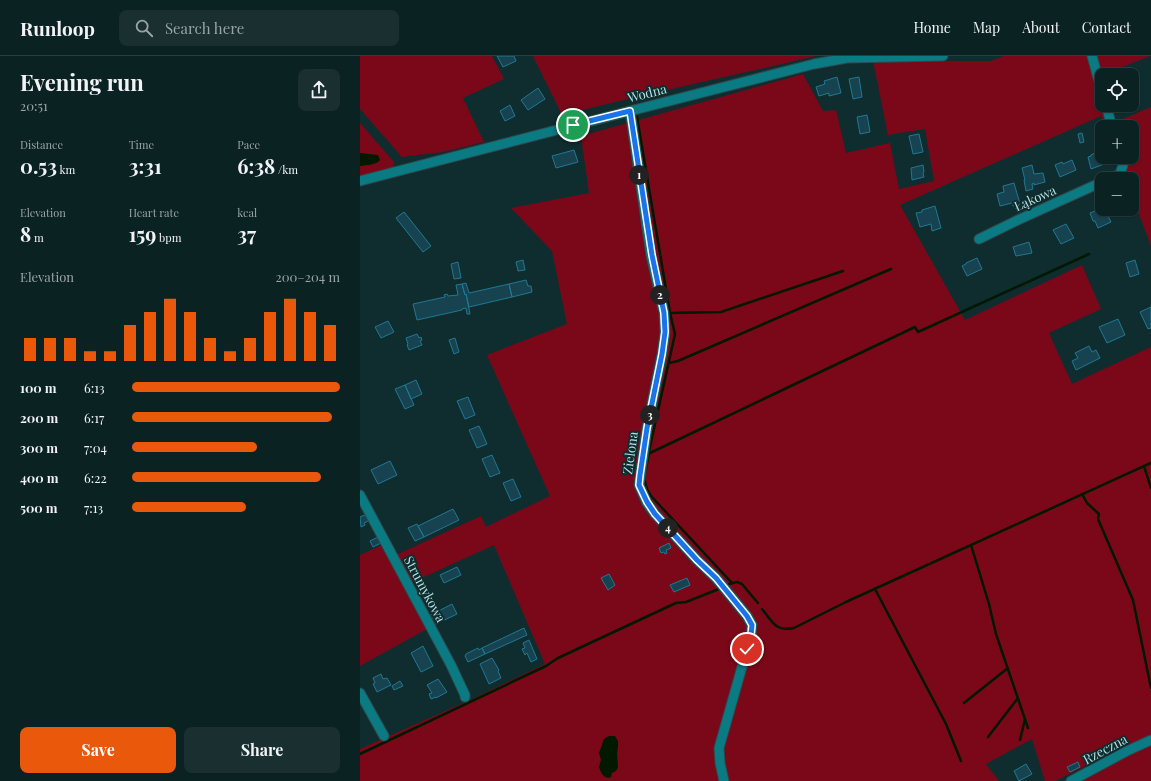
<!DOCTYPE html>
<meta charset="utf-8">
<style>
body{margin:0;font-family:"Playfair Display",serif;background:#192f30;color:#f1f3f6;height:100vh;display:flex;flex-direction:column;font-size:15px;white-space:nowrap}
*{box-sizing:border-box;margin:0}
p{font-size:13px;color:#9aa4a6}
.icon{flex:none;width:22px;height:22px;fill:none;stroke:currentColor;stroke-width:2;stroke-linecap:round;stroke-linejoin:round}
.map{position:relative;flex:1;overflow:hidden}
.drawer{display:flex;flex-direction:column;background:#0b2223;width:360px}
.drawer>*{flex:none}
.controls{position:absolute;left:735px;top:12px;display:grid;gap:8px}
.controls a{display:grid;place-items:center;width:44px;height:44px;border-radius:8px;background:#0b2223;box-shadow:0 1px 3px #0004,0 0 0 1px #2b3f41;font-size:20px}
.pin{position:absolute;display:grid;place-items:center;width:34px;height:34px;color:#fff;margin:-17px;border:2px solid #fff;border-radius:50%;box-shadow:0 1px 4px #0007}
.km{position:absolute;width:20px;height:20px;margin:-10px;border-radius:50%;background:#222;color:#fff;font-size:11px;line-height:20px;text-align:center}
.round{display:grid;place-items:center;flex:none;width:42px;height:42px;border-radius:8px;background:#192f30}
.overview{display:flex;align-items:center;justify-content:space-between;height:68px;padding:0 20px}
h1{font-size:22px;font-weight:700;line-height:30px}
.metrics{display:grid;grid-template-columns:repeat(3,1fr);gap:6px;height:68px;padding:4px 20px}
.metrics div{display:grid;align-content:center}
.metrics b{font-size:20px;font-weight:700}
.metrics small{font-size:11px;font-weight:400}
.metrics p{font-size:11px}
.chart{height:112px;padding:8px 20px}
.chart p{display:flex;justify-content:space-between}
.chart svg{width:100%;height:72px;margin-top:4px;stroke:#ea580c;stroke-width:6}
.action{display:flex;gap:8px;margin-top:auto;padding:8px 20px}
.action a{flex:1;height:46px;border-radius:8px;background:#ea580c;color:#fff;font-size:16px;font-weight:700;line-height:46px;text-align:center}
.action a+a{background:#192f30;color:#f1f3f6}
ul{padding:0 20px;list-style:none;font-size:13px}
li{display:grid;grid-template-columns:64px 48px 1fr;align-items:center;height:30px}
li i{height:10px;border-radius:5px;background:#ea580c}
header{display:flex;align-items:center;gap:24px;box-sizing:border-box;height:56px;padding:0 20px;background:#0b2223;border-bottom:1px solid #2b3f41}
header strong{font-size:19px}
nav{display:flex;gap:22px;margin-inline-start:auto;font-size:14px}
.search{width:280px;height:36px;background:#192f30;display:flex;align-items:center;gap:10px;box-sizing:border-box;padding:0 14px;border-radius:8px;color:#9aa4a6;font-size:15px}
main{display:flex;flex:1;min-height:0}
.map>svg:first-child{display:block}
.green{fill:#7b0819}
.water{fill:#011801}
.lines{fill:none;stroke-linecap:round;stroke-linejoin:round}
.stream{stroke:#011801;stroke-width:2.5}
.building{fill:#174351;stroke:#207892}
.minor-casing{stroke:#2f494c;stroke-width:11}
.minor{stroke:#0a7b83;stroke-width:9}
.route-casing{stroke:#fff;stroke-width:8}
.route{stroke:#1a73e8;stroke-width:5}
.labels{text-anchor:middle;stroke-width:4;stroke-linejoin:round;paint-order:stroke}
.street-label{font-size:13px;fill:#b4dee2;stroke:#0f2d2f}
</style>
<header>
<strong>Runloop</strong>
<div class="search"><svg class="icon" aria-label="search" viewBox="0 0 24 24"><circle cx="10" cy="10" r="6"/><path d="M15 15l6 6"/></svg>Search here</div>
<nav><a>Home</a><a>Map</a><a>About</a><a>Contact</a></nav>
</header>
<main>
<section class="drawer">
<div class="overview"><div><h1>Evening run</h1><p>20:51</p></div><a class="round"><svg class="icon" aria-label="share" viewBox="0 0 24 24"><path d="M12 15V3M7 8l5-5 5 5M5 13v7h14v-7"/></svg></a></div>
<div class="metrics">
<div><p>Distance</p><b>0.53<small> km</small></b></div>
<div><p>Time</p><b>3:31</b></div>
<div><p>Pace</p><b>6:38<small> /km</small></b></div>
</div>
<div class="metrics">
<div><p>Elevation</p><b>8<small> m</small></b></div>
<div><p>Heart rate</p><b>159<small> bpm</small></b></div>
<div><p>kcal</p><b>37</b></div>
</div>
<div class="chart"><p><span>Elevation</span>200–204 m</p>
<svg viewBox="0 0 160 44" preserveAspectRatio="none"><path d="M5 44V30M15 44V30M25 44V30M35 44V38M45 44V38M55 44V22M65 44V14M75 44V6M85 44V14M95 44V30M105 44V38M115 44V30M125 44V14M135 44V6M145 44V14M155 44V22"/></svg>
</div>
<ul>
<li><b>100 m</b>6:13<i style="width:100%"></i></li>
<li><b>200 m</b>6:17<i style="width:96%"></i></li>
<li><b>300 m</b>7:04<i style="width:60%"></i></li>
<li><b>400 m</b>6:22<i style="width:91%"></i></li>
<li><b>500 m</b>7:13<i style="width:55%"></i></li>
</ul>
<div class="action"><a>Save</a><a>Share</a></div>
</section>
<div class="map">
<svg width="791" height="725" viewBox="0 0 791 725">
<rect width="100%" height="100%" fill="#0f2d2f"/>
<!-- green -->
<path class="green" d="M0,0H132L144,23L103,42L124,86L83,96L42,101L0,53Z
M173,0H456C371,20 286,38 202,59Z
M644,0H790L742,19V49H751L756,66L791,51V190L772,140V123H766L757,101H772V71H746L741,60L540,149L605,264L722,209L741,253L689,277L712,328L791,291V679L761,692L695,725H685L672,683L626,708L639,725H0V693L110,644L185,608L134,489L51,527L36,499L121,460L126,471L190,440L127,299L207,268L192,195L151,152L229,137L221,80L443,18L463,55L476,54L486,97L530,87L539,133L574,125L565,73L528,79L513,5H631Z
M0,67L34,106L33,112L0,121Z
M24,488L67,573L0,610V499Z
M791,689V725H723L768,700Z"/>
<!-- water -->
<path class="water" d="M0,97L18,99L20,104C16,109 7,109 0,110Z
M249,680H255L258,685V690L257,698L258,711L256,715L252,717L251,721L249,722C242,721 241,716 239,711L241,704L239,697L244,683Z"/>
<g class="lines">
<!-- stream -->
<path class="stream" d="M277,61L310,257L315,278L291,386L284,423L287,433L291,440L372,527
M310,257L361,256L483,215
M309,307L318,305L531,213
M290,397L555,271L558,276L729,198
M784,410L791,432
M722,438L727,447L739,458L738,463L773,544L791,632
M611,489L629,548L636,578L668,672
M369,528L377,526L382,528L398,547
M515,533L586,668L601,705
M402,553C413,566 415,576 434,572L486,546L791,407
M604,647L648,612
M628,681L658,642
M660,684L665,663
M0,698L186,610L198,602L316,547L326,546L359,533"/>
</g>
<!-- building -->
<path class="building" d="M137,0H154L156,5L143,11Z
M477,21L481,37L469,40V37L459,40L456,31L465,28L464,25Z
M499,21L502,41L493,43L489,23Z
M178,32L185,43L168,54L161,44Z
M150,49L155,60L145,65L140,55Z
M507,59L510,76L500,78L497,61Z
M722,77L724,86L720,87L718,78Z
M559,78L563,96L553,98L549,80Z
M742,93V101H746L747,105H746L747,107L731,113L728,101L731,100V99L735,97V95Z
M214,94L218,106L196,112L192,100Z
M712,104L716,114L700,121L695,109L702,106L703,108Z
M563,109L564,116L563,117L564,121L552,124L551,112Z
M672,109L674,118L683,117L685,126L674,129V127L672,128L673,133L666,135L664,124H665L662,112Z
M654,127L660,148L653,150L652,147L640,150L637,138L644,136L643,130Z
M575,150L581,172L572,175L571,168L560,171L556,157L562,156V154Z
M742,152L746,159L747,158L751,166L738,172L735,165H733L730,157Z
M44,156L71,190L63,196L36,162Z
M706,168L714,182L701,188L693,174Z
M669,186L672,197L656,200L653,191Z
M617,202L622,213L607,220L602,210L606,208V207Z
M163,204L165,214L158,215L156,206Z
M775,204L779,218L770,221L766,207Z
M98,206L101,222L94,223L91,208Z
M166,224L168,230H171L172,236L152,241L149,228Z
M106,227L109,237L149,228L152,241L109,251L106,238L105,239L102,228Z
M102,228L105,239L106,238L110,258H107L106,252L102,253V254L57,264L53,248L85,241L84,239L87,238L88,240L98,239L96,229Z
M791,251V272L788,273L780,256Z
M758,263L765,279L747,287L739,271Z
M28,265L34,276L21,282L15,271Z
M57,278L59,282L61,281L62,284L60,285L62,289L49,294L47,289L48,288L46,282Z
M95,282L99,296L94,298L89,284Z
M729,290L732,296L736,294L740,302L716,314L712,305L718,302L715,297Z
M56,324L62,338L51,343L45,329Z
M45,329L54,349L45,353L35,333Z
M108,341L115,359L105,363L97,345Z
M119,370L127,388L117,392L109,374Z
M132,399L140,417L130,421L122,403Z
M30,405L37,419L18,428L11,414Z
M153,423L161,441L151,445L143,427Z
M93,453L99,464L64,481L58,470Z
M7,458L10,464L4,467L5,469L1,471L0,461Z
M57,468L64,481L55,485L48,472Z
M18,481L21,487L13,491L10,485Z
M309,487L311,492L306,494L307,497L305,498L304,496L301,497L299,492Z
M97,511L101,519L84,527L80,519Z
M249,518L255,529L248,534L241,522Z
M327,522L330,529L314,536L310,529Z
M92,548L97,558L74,569L69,560Z
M164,572L167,579L125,598L122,592Z
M169,584L177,603L171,606L167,597L165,599L162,593L165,592L163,587Z
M63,590L73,610L61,616L51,597Z
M118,592L119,594L122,592L125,598L108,606L105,600L106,598Z
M132,602L139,614L138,615L141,622L129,628L120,608Z
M21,618L23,623L27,622L31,629L17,636L13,628L15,627L13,622Z
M78,623L87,636L76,642V641L71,643L69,638L72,637L67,629Z
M40,625L43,630L34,634L32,630Z
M718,706L720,711L710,716L707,711Z
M666,708L672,718L659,725L654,715Z"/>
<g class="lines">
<defs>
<path id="minor" d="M732,0L742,36
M746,49L752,71
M270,55L291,199L304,257L305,276L302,298L287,372L279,429L287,447L295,458L337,504L356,522L387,560L392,569L391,579L359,692L360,707L364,725
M749,123L760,118L763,109L761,101
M0,125L270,55L454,8L487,2L583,0
M619,183L658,164L742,126
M0,439L91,609L105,639V641
M0,637L24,680
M711,725L767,695L791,684"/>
</defs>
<!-- minor casing -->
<use href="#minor" class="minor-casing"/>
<!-- minor -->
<use href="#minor" class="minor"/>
</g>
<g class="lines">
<defs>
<path id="route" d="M213,69L270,55L292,199L304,257L305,276L302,298L287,372L280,419L279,429L287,446L295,458L337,504L356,522L387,560L392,569L391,579L387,593"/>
</defs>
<!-- route casing -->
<use href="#route" class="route-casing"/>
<!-- route -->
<use href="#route" class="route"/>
</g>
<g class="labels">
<!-- street labels -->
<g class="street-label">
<text transform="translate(287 37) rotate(-14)" y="5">Wodna</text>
<text transform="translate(675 142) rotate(-24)" y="5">Łąkowa</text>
<text transform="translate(270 397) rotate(-82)" y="5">Zielona</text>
<text transform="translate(65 533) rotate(62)" y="5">Strumykowa</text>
<text transform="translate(745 693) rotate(-28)" y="5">Rzeczna</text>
</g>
</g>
</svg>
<div class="controls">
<a><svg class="icon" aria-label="locate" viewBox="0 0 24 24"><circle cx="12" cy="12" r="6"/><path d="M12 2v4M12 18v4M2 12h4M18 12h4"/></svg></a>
<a>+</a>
<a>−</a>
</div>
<div class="pin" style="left:213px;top:69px;background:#1e9e55"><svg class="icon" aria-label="arrive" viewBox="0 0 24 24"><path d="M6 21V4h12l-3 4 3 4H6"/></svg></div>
<div class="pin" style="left:387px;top:593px;background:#d93025"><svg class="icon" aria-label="check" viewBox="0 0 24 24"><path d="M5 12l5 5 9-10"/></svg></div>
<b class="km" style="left:279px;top:119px">1</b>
<b class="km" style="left:300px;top:239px">2</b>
<b class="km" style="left:290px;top:359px">3</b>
<b class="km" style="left:308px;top:472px">4</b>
</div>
</main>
